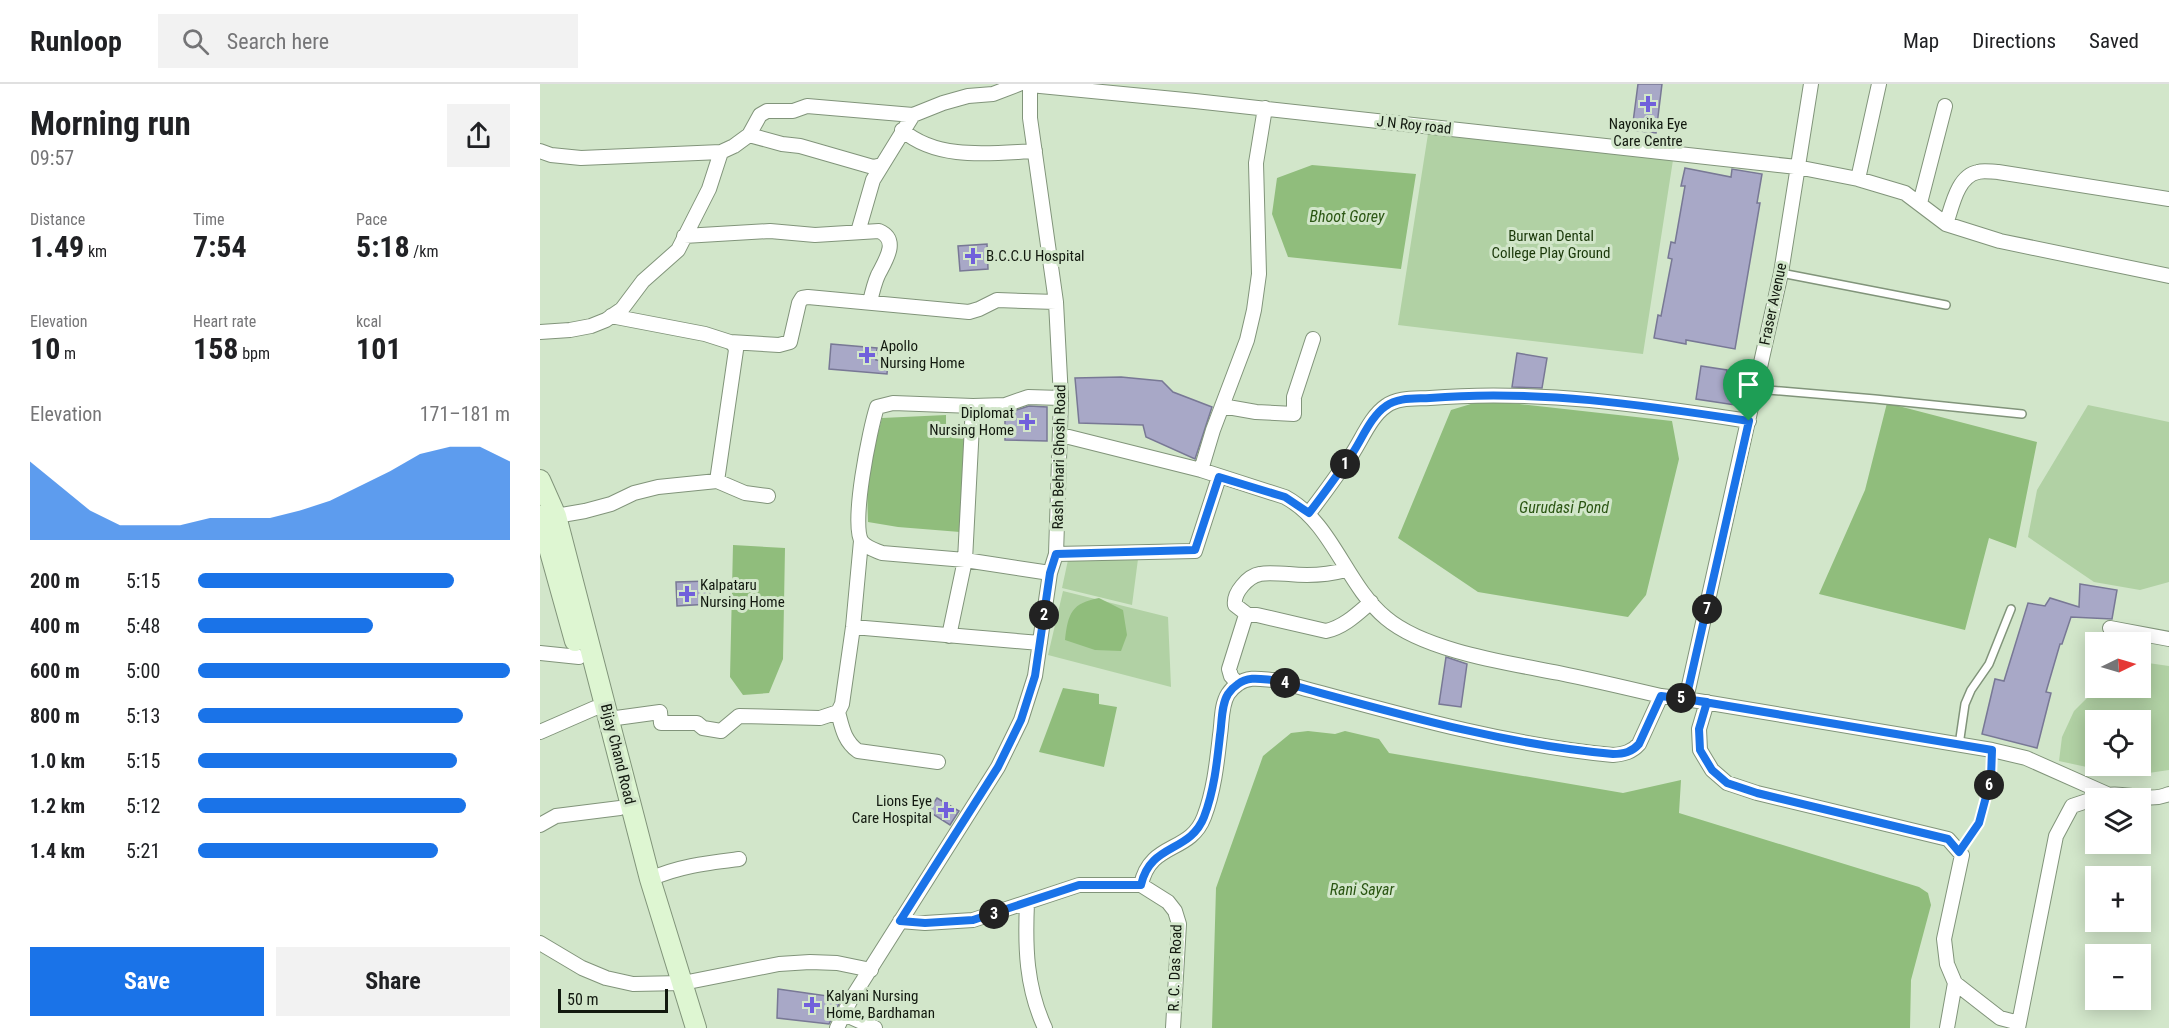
<!DOCTYPE html>
<meta charset="utf-8">
<style>
body{margin:0;font-family:"Roboto Condensed",sans-serif;background:#f2f2f2;color:#202124;height:100vh;display:flex;flex-direction:column;font-size:22px;white-space:nowrap}
*{box-sizing:border-box;margin:0}
p{font-size:20px;color:#757577}
.icon{flex:none;width:33px;height:33px;fill:none;stroke:currentColor;stroke-width:2;stroke-linecap:round;stroke-linejoin:round}
.map{position:relative;flex:1;overflow:hidden}
.side{display:flex;flex-direction:column;background:#fff;width:540px}
.side>*{flex:none}
.needle{width:39px;rotate:85deg}
.buttons{position:absolute;left:1545px;top:548px;display:grid;gap:12px}
.buttons a{display:grid;place-items:center;width:66px;height:66px;border-radius:0px;background:#fff;box-shadow:0 3px 15px #0003;font-size:30px}
.scale{position:absolute;left:18px;bottom:15px;width:110px;box-sizing:border-box;padding-left:6px;border:3px solid #12190f;border-top:0;font-size:16px;line-height:21px;white-space:nowrap;color:#12190f;-webkit-text-stroke:4px #d2e6ca;paint-order:stroke}
.pin{position:absolute;display:grid;place-items:center;width:51px;height:51px;color:#fff;margin:-62px -26px;border-radius:50% 50% 50% 0;rotate:-45deg;box-shadow:0 0 6px #0007}
.pin .icon{rotate:45deg}
.km{position:absolute;width:30px;height:30px;margin:-15px;border-radius:50%;background:#222;color:#fff;font-size:16px;line-height:30px;text-align:center}
.round{display:grid;place-items:center;flex:none;width:63px;height:63px;border-radius:0px;background:#f2f2f2}
.head{display:flex;align-items:center;justify-content:space-between;height:102px;padding:0 30px}
h1{font-size:33px;font-weight:700;line-height:45px}
.figures{display:grid;grid-template-columns:repeat(3,1fr);gap:9px;height:102px;padding:6px 30px}
.figures div{display:grid;align-content:center}
.figures b{font-size:30px;font-weight:700}
.figures small{font-size:16px;font-weight:400}
.figures p{font-size:16px}
.chart{height:168px;padding:12px 30px}
.chart p{display:flex;justify-content:space-between}
.chart svg{width:100%;height:108px;margin-top:6px;fill:#1a73e8;opacity:.7}
.cta{display:flex;gap:12px;margin-top:auto;padding:12px 30px}
.cta a{flex:1;height:69px;border-radius:0px;background:#1a73e8;color:#fff;font-size:24px;font-weight:700;line-height:69px;text-align:center}
.cta a+a{background:#f2f2f2;color:#202124}
ul{padding:0 30px;list-style:none;font-size:20px}
li{display:grid;grid-template-columns:96px 72px 1fr;align-items:center;height:45px}
li i{height:15px;border-radius:8px;background:#1a73e8}
header{display:flex;align-items:center;gap:36px;box-sizing:border-box;height:84px;padding:0 30px;background:#fff;border-bottom:2px solid #e0e0e0}
header strong{font-size:28px}
nav{display:flex;gap:33px;margin-inline-start:auto;font-size:21px}
.search{width:420px;height:54px;background:#f2f2f2;display:flex;align-items:center;gap:15px;box-sizing:border-box;padding:0 21px;border-radius:0px;color:#757577;font-size:22px}
main{display:flex;flex:1;min-height:0}
.map>svg:first-child{display:block}
.green{fill:#b1d1a4;fill-rule:evenodd}
.water{fill:#90bd7c}
.building{fill:#a8a8c7;stroke:#787895;stroke-width:1.5}
.lines{fill:none;stroke-linecap:round;stroke-linejoin:round}
.service-casing{stroke:#81947a;stroke-width:10}
.minor-casing{stroke:#81947a;stroke-width:16}
.secondary-casing{stroke:#81947a;stroke-width:22}
.path{stroke:#6b7966;stroke-width:3;stroke-dasharray:3 4.5;stroke-linecap:butt}
.service{stroke:#fff;stroke-width:7}
.minor{stroke:#fff;stroke-width:14}
.secondary{stroke:#def6d2;stroke-width:20}
.route-casing{stroke:#fff;stroke-width:12}
.route{stroke:#1a73e8;stroke-width:8}
.poi-dot{fill:#7160db;stroke:#d2e6ca;stroke-width:2}
.labels{text-anchor:middle;stroke-width:6;stroke-linejoin:round;paint-order:stroke}
.poi-label{font-size:15px;fill:#12190f;stroke:#d2e6ca;text-anchor:start}
.street-label{font-size:15px;fill:#12190f;stroke:#d2e6ca}
.park-label{font-size:15px;fill:#1a3809;stroke:#d2e6ca}
.water-label{font-size:16px;font-style:italic;fill:#2b5613;stroke:#d2e6ca}
</style>
<header>
<strong>Runloop</strong>
<div class="search"><svg class="icon" aria-label="search" viewBox="0 0 24 24"><circle cx="10" cy="10" r="6"/><path d="M15 15l6 6"/></svg>Search here</div>
<nav><a>Map</a><a>Directions</a><a>Saved</a></nav>
</header>
<main>
<section class="side">
<div class="head"><div><h1>Morning run</h1><p>09:57</p></div><a class="round"><svg class="icon" aria-label="share" viewBox="0 0 24 24"><path d="M12 15V3M7 8l5-5 5 5M5 13v7h14v-7"/></svg></a></div>
<div class="figures">
<div><p>Distance</p><b>1.49<small> km</small></b></div>
<div><p>Time</p><b>7:54</b></div>
<div><p>Pace</p><b>5:18<small> /km</small></b></div>
</div>
<div class="figures">
<div><p>Elevation</p><b>10<small> m</small></b></div>
<div><p>Heart rate</p><b>158<small> bpm</small></b></div>
<div><p>kcal</p><b>101</b></div>
</div>
<div class="chart"><p><span>Elevation</span>171–181 m</p>
<svg viewBox="0 0 160 44" preserveAspectRatio="none"><path d="M0 44V12L10 22L20 32L30 38L40 38L50 38L60 35L70 35L80 35L90 32L100 28L110 22L120 16L130 9L140 6L150 6L160 12V44z"/></svg>
</div>
<ul>
<li><b>200 m</b>5:15<i style="width:82%"></i></li>
<li><b>400 m</b>5:48<i style="width:56%"></i></li>
<li><b>600 m</b>5:00<i style="width:100%"></i></li>
<li><b>800 m</b>5:13<i style="width:85%"></i></li>
<li><b>1.0 km</b>5:15<i style="width:83%"></i></li>
<li><b>1.2 km</b>5:12<i style="width:86%"></i></li>
<li><b>1.4 km</b>5:21<i style="width:77%"></i></li>
</ul>
<div class="cta"><a>Save</a><a>Share</a></div>
</section>
<div class="map">
<svg width="1629" height="944" viewBox="0 0 1629 944">
<rect width="100%" height="100%" fill="#d2e6ca"/>
<!-- green -->
<path class="green" d="M888,50L1133,76L1103,270L858,241Z
M1548,321L1629,338V498L1600,506L1554,498L1488,453L1497,406Z
M598,475L592,521L522,504L528,476Z
M523,507L628,533L631,603L508,571Z
M1601,578L1629,582V686L1588,692L1519,677L1522,653L1534,627L1558,603H1600ZM1556,636H1600V681H1556Z"/>
<!-- water -->
<path class="water" d="M772,81L876,90L861,185L748,173L732,130L737,94Z
M944,316L1132,337L1139,375L1106,511L1088,533L938,508L858,454L911,326Z
M1347,319L1497,358L1476,464L1449,454L1425,546L1279,510L1325,406Z
M406,331V345L412,354L426,355L420,448L358,443L328,438L327,406L332,350L338,349L342,334Z
M193,461L245,464L243,575L229,609L203,611L190,593Z
M559,514L583,526L587,551L581,567L555,566L525,556C528,529 532,519 559,514Z
M523,604L559,610V620L577,623L564,683L499,668Z
M768,647L795,650L805,647L839,655L849,669L1083,709L1141,696L1139,729L1379,803L1388,809L1391,821L1371,896L1370,944H672L676,804L723,672L751,649Z"/>
<!-- building -->
<path class="building" d="M1098,0H1122L1116,49L1092,46Z
M1145,84L1191,93L1192,85L1222,90L1217,119H1220L1195,265L1146,256V260L1114,254L1118,231L1121,232L1132,175L1128,174L1131,158L1135,159L1145,102H1141Z
M447,160L448,185L420,187L418,162Z
M291,260L337,264L336,276L348,277L347,290L289,285Z
M977,269L1007,274L1002,304L972,303Z
M1161,282L1187,286L1185,303L1198,305L1195,321L1156,315Z
M581,293L622,297L633,308L672,323L655,375L606,353L603,341L539,339L535,294Z
M489,322L507,323V357L465,356V330Z
M169,497L170,520L137,522L136,498Z
M1540,500L1577,506L1572,535L1531,533L1522,560H1520L1506,608L1511,609L1497,664L1442,650L1455,595L1464,597L1488,519L1505,522L1510,514L1539,523Z
M906,573L927,580L921,623L899,620Z
M397,714L419,727L410,741L388,727Z
M238,905L302,914L289,940L237,934Z"/>
<g class="lines">
<defs>
<path id="service" d="M1241,189L1406,221
M1216,305L1335,315L1482,330
M1419,661L1425,620L1431,606L1449,580L1471,525"/>
<path id="minor" d="M490,1L655,17L1257,83L1318,95L1365,109L1406,140L1460,157L1629,192
M362,46C398,77 451,69 495,67
M209,51L242,60L260,62L333,83L342,81
M0,67L11,71L41,74L181,68L194,62L209,51L220,31L227,27H253L267,22L373,31
M1318,95L1339,0
M1380,119L1405,22
M1406,140C1412,123 1417,92 1438,88C1444,86 1452,88 1458,88L1629,115
M318,148L333,96L373,31L403,19L428,12L453,10L479,0
M144,152L230,147L275,151L339,147C360,156 345,177 338,191C334,200 332,209 330,218
M71,232L165,250L190,258L194,261L196,266L177,397
M0,248L30,246L51,242L66,236L82,225L103,197L138,166L169,105L181,68
M190,258L239,261L250,258L259,219L262,214L268,213L429,228L439,225L457,216L516,218
M682,322L716,328L754,330V313L773,255
M521,351L661,386L745,413C793,439 805,500 846,534C885,567 968,579 1019,589C1053,596 1087,604 1121,612L1146,615L1452,666L1486,674L1567,710
M661,386L673,346L707,256L714,226L719,190L716,79L725,24
M769,429C784,410 798,390 812,370C822,355 831,332 846,322C858,313 876,315 890,314C996,305 1104,321 1209,337
M16,432L45,427L71,420L94,409L118,403L177,397L205,409L228,412
M516,470L655,467L679,393
M510,489L425,476L342,469C335,466 327,464 322,458C310,442 330,344 337,323L353,319L433,322L465,321L488,313L521,314
M708,531L695,521C693,509 708,492 720,490C729,488 739,490 749,490C768,492 787,491 806,486
M313,543L500,559
M1570,544L1629,555
M409,552L425,476L433,322
M0,569L39,573
M698,600L691,592L689,585L705,534L708,531H717L786,547C804,543 817,530 831,518
M1146,615L1241,189L1271,0
M1167,618L1159,645L1160,666L1172,686L1187,699L1217,709L1408,755L1422,771L1404,855L1407,880L1415,899L1407,944
M298,628C302,643 304,657 318,667L398,678
M69,635L120,628L121,639H157L163,644L181,647L199,632L280,634L298,628L302,620L313,543L321,457
M0,648L55,624
M1558,713C1581,705 1606,720 1629,710
M0,741L16,732L80,724
M110,795C139,782 167,779 199,775
M601,801C610,757 650,770 664,733C674,707 677,678 680,651C682,639 681,621 688,610C690,607 695,602 698,600C708,592 721,595 733,596C845,626 957,660 1073,671C1084,670 1092,668 1099,660L1121,612
M487,819C485,863 486,903 505,944
M360,837L385,839L433,836L539,801H601L628,818L635,827L639,840L633,944
M0,859L42,884L66,894L93,900L143,899L239,880L270,878L297,879L331,886
M1415,899L1460,934L1479,939
M304,930L335,944
M297,944L310,917L458,683L481,636L495,592L510,489L516,470L521,314L516,218L490,34V0
M1478,944L1516,752L1532,722L1556,714"/>
<path id="secondary" d="M0,396L16,432L110,795L156,944
M0,432L35,557"/>
</defs>
<!-- service casing -->
<use href="#service" class="service-casing"/>
<!-- minor casing -->
<use href="#minor" class="minor-casing"/>
<!-- secondary casing -->
<use href="#secondary" class="secondary-casing"/>
<!-- path -->
<path class="path" d="M1427,757C1442,734 1451,706 1452,679"/>
<!-- service -->
<use href="#service" class="service"/>
<!-- minor -->
<use href="#minor" class="minor"/>
<!-- secondary -->
<use href="#secondary" class="secondary"/>
</g>
<g class="lines">
<defs>
<path id="route" d="M1209,337C1104,321 996,305 890,314C876,315 858,313 846,322C831,332 822,355 812,370C798,390 784,410 769,429L745,413L679,393L655,466L516,470L510,489L495,592L481,636L458,683L360,837L385,839L433,836L539,801H601C610,759 650,769 664,733C674,707 677,679 680,651C682,639 681,621 688,610C690,607 695,602 698,600C708,592 721,595 733,596C845,626 957,660 1073,670C1084,670 1092,668 1099,660L1121,612L1167,618L1159,645L1160,666L1172,686L1187,699L1217,709L1408,755L1419,768L1439,739L1451,694L1452,666L1146,615L1209,337"/>
</defs>
<!-- route casing -->
<use href="#route" class="route-casing"/>
<!-- route -->
<use href="#route" class="route"/>
</g>
<!-- markers -->
<g class="poi-dot">
<path d="M1105 11h6v6h6v6h-6v6h-6v-6h-6v-6h6z"/>
<path d="M430 163h6v6h6v6h-6v6h-6v-6h-6v-6h6z"/>
<path d="M324 262h6v6h6v6h-6v6h-6v-6h-6v-6h6z"/>
<path d="M484 329h6v6h6v6h-6v6h-6v-6h-6v-6h6z"/>
<path d="M144 501h6v6h6v6h-6v6h-6v-6h-6v-6h6z"/>
<path d="M403 717h6v6h6v6h-6v6h-6v-6h-6v-6h6z"/>
<path d="M269 912h6v6h6v6h-6v6h-6v-6h-6v-6h6z"/>
</g>
<g class="labels">
<!-- poi labels -->
<g class="poi-label">
<text x="1108" y="45" text-anchor="middle">Nayonika Eye<tspan x="1108" dy="17">Care Centre</tspan></text>
<text x="446" y="177">B.C.C.U Hospital</text>
<text x="340" y="267">Apollo<tspan x="340" dy="17">Nursing Home</tspan></text>
<text x="474" y="334" text-anchor="end">Diplomat<tspan x="474" dy="17">Nursing Home</tspan></text>
<text x="160" y="506">Kalpataru<tspan x="160" dy="17">Nursing Home</tspan></text>
<text x="392" y="722" text-anchor="end">Lions Eye<tspan x="392" dy="17">Care Hospital</tspan></text>
<text x="286" y="917">Kalyani Nursing<tspan x="286" dy="17">Home, Bardhaman</tspan></text>
</g>
<!-- street labels -->
<g class="street-label">
<text transform="translate(874 41) rotate(6)" y="5">J N Roy road</text>
<text transform="translate(1233 220) rotate(-78)" y="5">Fraser Avenue</text>
<text transform="translate(519 373) rotate(-89)" y="5">Rash Behari Ghosh Road</text>
<text transform="translate(78 670) rotate(76)" y="5">Bijay Chand Road</text>
<text transform="translate(635 884) rotate(-88)" y="5">R. C. Das Road</text>
</g>
<!-- park labels -->
<g class="park-label">
<text x="1011" y="157">Burwan Dental<tspan x="1011" dy="17">College Play Ground</tspan></text>
</g>
<!-- water labels -->
<g class="water-label">
<text x="807" y="138">Bhoot Gorey</text>
<text x="1024" y="429">Gurudasi Pond</text>
<text x="822" y="811">Rani Sayar</text>
</g>
</g>
</svg>
<div class="buttons">
<a><svg class="needle" viewBox="-14 -14 28 28"><path d="M0-13l5 13h-10z" fill="#e53935"/><path d="M0 13l5-13h-10z" fill="#757577"/></svg></a>
<a><svg class="icon" aria-label="locate" viewBox="0 0 24 24"><circle cx="12" cy="12" r="6"/><path d="M12 2v4M12 18v4M2 12h4M18 12h4"/></svg></a>
<a><svg class="icon" aria-label="layers" viewBox="0 0 24 24"><path d="M12 4l9 5-9 5-9-5zM3 14l9 5 9-5"/></svg></a>
<a>+</a>
<a>−</a>
</div>
<div class="scale">50 m</div>
<div class="pin" style="left:1209px;top:337px;background:#1e9e55"><svg class="icon" aria-label="arrive" viewBox="0 0 24 24"><path d="M6 21V4h12l-3 4 3 4H6"/></svg></div>
<b class="km" style="left:805px;top:380px">1</b>
<b class="km" style="left:504px;top:531px">2</b>
<b class="km" style="left:454px;top:830px">3</b>
<b class="km" style="left:745px;top:599px">4</b>
<b class="km" style="left:1141px;top:614px">5</b>
<b class="km" style="left:1449px;top:701px">6</b>
<b class="km" style="left:1167px;top:525px">7</b>
</div>
</main>
